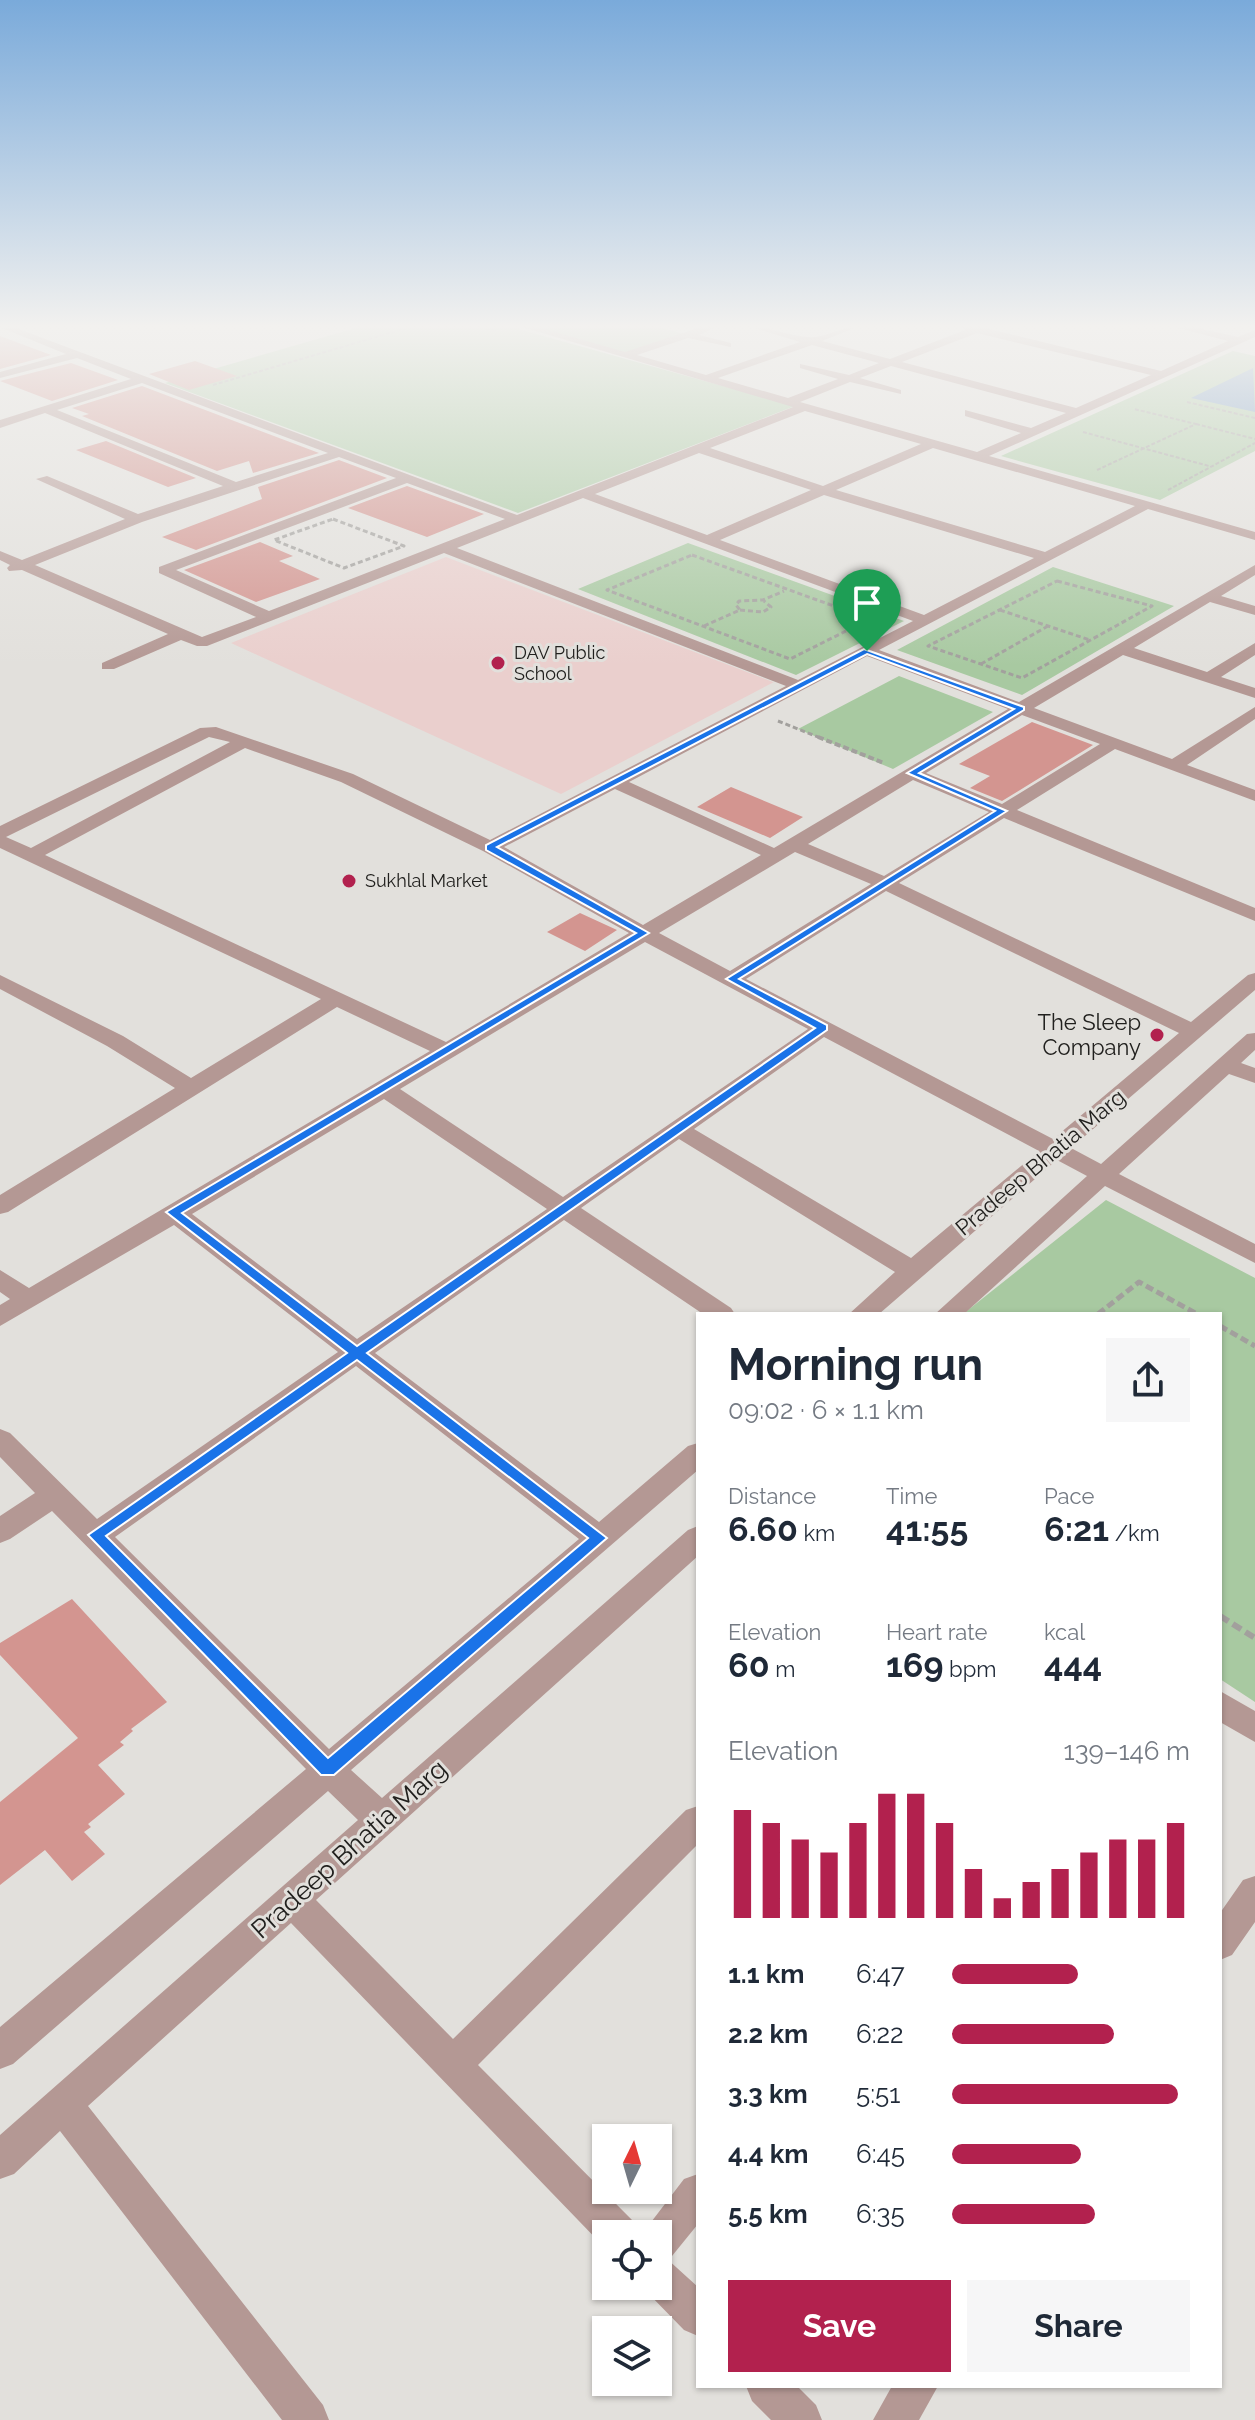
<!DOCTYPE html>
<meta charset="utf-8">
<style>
body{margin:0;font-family:Raleway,sans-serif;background:#f6f6f7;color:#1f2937;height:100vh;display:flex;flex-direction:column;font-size:30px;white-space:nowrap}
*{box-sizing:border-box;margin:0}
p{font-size:26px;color:#747a83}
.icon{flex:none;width:44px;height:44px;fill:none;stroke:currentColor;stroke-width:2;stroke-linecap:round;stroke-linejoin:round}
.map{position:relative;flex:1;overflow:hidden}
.side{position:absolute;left:696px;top:1312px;width:526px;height:1076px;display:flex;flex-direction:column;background:#fff;border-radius:0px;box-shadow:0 2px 6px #0004}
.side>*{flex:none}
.needle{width:52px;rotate:5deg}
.controls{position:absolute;left:592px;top:2124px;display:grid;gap:16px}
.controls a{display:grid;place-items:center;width:80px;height:80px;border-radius:0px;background:#fff;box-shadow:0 2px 6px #0004;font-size:40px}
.pin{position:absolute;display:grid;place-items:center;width:68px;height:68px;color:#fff;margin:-82px -34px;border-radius:50% 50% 50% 0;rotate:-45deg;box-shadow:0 0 8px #0007}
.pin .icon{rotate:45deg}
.round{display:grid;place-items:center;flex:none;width:84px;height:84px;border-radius:0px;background:#f6f6f7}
.head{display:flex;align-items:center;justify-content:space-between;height:136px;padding:0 32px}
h1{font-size:44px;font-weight:700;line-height:60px}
.stats{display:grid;grid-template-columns:repeat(3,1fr);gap:12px;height:136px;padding:8px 32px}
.stats div{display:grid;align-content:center}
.stats b{font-size:34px;font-weight:700}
.stats small{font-size:22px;font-weight:400}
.stats p{font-size:22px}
.chart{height:224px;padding:16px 32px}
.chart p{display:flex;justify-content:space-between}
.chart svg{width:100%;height:144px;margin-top:8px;stroke:#b2214e;stroke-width:6}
.cta{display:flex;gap:16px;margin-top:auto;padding:16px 32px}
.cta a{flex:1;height:92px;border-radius:0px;background:#b2214e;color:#fff;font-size:32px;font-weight:700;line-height:92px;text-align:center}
.cta a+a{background:#f6f6f7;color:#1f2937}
ul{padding:0 32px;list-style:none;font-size:26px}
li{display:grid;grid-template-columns:128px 96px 1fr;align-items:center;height:60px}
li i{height:20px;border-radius:10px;background:#b2214e}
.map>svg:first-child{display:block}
.education{fill:#eacfcd}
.green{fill:#a8c9a1}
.water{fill:#759cc6}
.building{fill:#d39590}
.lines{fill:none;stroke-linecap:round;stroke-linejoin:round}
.path-far4{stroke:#a2a09d;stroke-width:2;stroke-dasharray:4 2;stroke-linecap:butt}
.path-far3{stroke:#a2a09d;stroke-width:3;stroke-dasharray:5 3;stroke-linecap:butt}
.path-far2{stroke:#a2a09d;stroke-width:4;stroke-dasharray:6 3;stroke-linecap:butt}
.path-far1{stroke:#a2a09d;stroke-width:5;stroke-dasharray:8 4;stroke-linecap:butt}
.path{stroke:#a2a09d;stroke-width:6;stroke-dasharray:10 5;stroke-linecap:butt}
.minor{fill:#b49894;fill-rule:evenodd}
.route{fill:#1a73e8;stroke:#fff;stroke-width:2;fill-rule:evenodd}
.poi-dot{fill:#b2214e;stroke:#e2e0dc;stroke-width:3}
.labels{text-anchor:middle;stroke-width:6;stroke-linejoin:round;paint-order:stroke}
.far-poi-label{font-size:18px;fill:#21201e;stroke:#e2e0dc;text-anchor:start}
.poi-label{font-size:22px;fill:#21201e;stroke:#e2e0dc;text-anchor:end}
.street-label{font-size:22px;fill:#21201e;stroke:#e2e0dc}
.near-street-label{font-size:26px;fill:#21201e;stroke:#e2e0dc}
</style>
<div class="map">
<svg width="1255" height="2420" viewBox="0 0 1255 2420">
<rect width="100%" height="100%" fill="#e2e0dc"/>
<!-- education -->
<path class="education" d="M446,557L773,682H774L561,794L231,643Z"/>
<!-- green -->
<path class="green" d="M359,327H511L795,406L518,513L165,383Z
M527,327H659L687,335L626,355Z
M1233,351L1255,356V451L1160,500L1001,456Z
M688,543L904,621L796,675L578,589Z
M1053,567L1174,606L1022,695L897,650Z
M899,676L993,712L893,769L798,729Z
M1106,1200L1255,1278V1702L1220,1679V1314H963Z"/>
<!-- water -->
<path class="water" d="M1253,368L1255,412L1191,398Z"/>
<!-- building -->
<path class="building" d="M0,336L51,355L0,369Z
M195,361L237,376L189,390L149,374Z
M71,363L118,380L52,401L0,381Z
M142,386L319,453L253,473L249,461L217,471L82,416L89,414L72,408Z
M106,441L196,478L168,487L76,450Z
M339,460L387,478L196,550L162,537L262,499L258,487Z
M407,486L484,514L427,537L348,508Z
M260,542L293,556L279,561L320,579L256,602L184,570Z
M1032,722L1093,745L1002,801L970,788L990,776L959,764Z
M731,787L803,817L770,838L697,807Z
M580,913L617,930L585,951L547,932Z
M72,1599L167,1702L131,1729L133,1731L120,1742L124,1745L98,1765L125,1794L88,1824L91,1827L84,1832L105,1854L72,1881L45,1850L0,1885V1802L78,1738L0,1655V1643Z"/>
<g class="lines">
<!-- path-far4 -->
<path class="path-far4" d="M480,327L496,331
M213,385L410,327
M1187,402L1255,418
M1196,424L1255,439
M1083,432L1209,466
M1097,470L1196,424L1134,409
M1168,490L1255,443"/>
<!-- path-far3 -->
<path class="path-far3" d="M333,519L404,546L344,568L274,540Z
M692,555L870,619L790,659L607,590Z
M1057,581L1152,606L1022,678L928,646Z
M740,610L763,612L771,607L764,601
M1000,610L1090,640
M704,626L740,610L736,605L739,601L763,600L784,591
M981,664L1048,626
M778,721L823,739"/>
<!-- path-far2 -->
<path class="path-far2" d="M818,737L884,763"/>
<!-- path-far1 -->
<path class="path-far1" d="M1098,1314L1139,1282L1197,1314
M1220,1326L1255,1346"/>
<!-- path -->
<path class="path" d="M1220,1616L1255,1638"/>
<!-- minor -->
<path class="minor" d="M13,327L517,515L793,407L522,327H538L625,352L701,327H716L699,335L731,343V347L688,338L637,355L706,375L800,342L752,327C772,327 789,336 808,337C823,339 840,327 857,327L822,341L890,359L965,330L962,327H981L1161,371L1228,341L1175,327H1193L1238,337L1255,330V337L989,456L1255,532V540L1148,509L879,650L1019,702L1255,565V575L1221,596L1255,606V615L1210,602L1134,648L1207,672L1255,643V655L1221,677L1255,688V698L1123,655L1034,708L1172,759L1255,707V719L1187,765L1255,790V801L1115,749L1017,810L1255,908V921L1004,818L899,883L1191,1022L1248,975L1255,973V990L1071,1148L1101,1164L1247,1034L1255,1033V1050L1241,1063L1255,1068V1083L1229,1074L1119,1174L1255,1244V1263L1105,1186L964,1314H935L1087,1176L1057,1160L879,1314H849L895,1272L679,1139L581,1208L731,1308L735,1314H703L564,1220L375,1353L599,1522L688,1446L698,1443V1470L351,1770L382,1798L688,1530L698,1526V1556L316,1900L453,2039L686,1810L698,1806V1844L478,2065L632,2220L638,2234H606V2249L291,1923L88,2106L323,2405L329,2420H282L60,2131L14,2174L0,2179V2135L358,1820L328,1791L13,2064L0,2069V2027L306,1769L52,1511L10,1539L0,1543V1516L35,1493L0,1457V1429L10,1433L97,1519L338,1352L174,1225L0,1326V1305L10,1299L0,1292V1270L29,1288L430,1051L337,1007L8,1212L0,1214V1195L175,1088L107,1046L0,989V975L123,1036L191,1078L321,999L0,848V826L200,728L216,727L353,774L490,840L786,686L444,553L207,646H197L181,640L114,669H102V663L168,634L22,570L9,571L7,568L10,565L0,560V551L22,560L125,519L36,479L47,476L138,514L223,486L45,413L0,428V420L131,379L77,358L0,378V372L66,354L2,328ZM977,333L1151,375L1076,408L902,362ZM812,345L879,363L849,375L800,364V368L838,379L788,398L718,378ZM891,366L1066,413L1031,428L965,410V416L1021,433L977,452L800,402L850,382L901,394V390L860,378ZM142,383L328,453L236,482L57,410ZM805,411L921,444L823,486L710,448ZM933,448L1135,506L1045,552L836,490ZM699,453L811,490L707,535L595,494ZM339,457L396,478L159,567V573L256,617L202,637L35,565L142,522ZM407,483L505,519L269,611L176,570ZM824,495L1034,558L924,615L720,540ZM583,498L913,621L798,680L457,548ZM867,656L1008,709L774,848L629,782ZM1022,715L1100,744L1002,804L926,773ZM209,737L230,742L31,848L6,837ZM245,748L341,782L483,851L629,933L446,1042L45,855ZM913,780L989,812L884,876L808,844ZM615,789L761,855L643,925L504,847ZM795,852L871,884L730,971L659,933ZM886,891L1179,1033L1053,1139L746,979ZM645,942L808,1029L563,1197L400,1089ZM824,1037L1039,1151L911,1258L694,1129ZM384,1099L547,1209L357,1339L192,1214ZM356,1366L579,1539L329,1749L115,1537Z
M1220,1691L1255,1711V1742L1220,1722Z
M1255,1876V1922L1232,1955L1220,1960V1913L1243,1880Z
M698,2174V2224L672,2256L666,2258L698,2287V2336L684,2330L644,2289L643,2286H658V2234H642L684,2179Z
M746,2386H797L816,2405L822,2420H771L752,2401Z
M892,2386H938L919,2420H873Z"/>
</g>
<!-- sky -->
<linearGradient id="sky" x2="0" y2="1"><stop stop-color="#7aaada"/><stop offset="0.49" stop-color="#f2f1ef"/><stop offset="1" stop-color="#f2f1ef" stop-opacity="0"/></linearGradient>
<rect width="1255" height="666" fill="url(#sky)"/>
<!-- route -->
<path class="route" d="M864,649L1024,707V710L919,773L1007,811L739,979L827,1025V1030L367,1353L607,1538L334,1775H321L88,1535L347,1353L166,1212L636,933L486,850V845ZM867,654L1014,709L907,773L995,811L726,979L815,1028L357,1346L182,1213L649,933L497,847ZM357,1360L588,1538L328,1758L106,1536Z"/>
<!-- markers -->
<g class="poi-dot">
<circle cx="498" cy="663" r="8"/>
<circle cx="349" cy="881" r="8"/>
<circle cx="1157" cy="1035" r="8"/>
</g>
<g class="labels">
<!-- far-poi labels -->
<g class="far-poi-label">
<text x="514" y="659">DAV Public<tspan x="514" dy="21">School</tspan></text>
<text x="365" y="887">Sukhlal Market</text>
</g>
<!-- poi labels -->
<g class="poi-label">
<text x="1141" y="1030">The Sleep<tspan x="1141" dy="25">Company</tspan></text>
</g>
<!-- street labels -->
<g class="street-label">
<text transform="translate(1040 1162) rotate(-40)" y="8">Pradeep Bhatia Marg</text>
</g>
<!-- near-street labels -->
<g class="near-street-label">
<text transform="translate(349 1849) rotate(-42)" y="9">Pradeep Bhatia Marg</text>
</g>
</g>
</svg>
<div class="controls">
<a><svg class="needle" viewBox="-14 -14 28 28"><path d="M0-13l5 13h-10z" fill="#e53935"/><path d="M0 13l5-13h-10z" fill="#747a83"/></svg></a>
<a><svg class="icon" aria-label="locate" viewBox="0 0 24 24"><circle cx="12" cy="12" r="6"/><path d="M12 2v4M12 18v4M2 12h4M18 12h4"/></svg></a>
<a><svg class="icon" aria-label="layers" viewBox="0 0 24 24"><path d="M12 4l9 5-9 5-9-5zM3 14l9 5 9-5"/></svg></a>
</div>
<div class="pin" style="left:867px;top:651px;background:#1e9e55"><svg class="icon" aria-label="arrive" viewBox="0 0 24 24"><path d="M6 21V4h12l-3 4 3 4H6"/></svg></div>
<section class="side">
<div class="head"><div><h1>Morning run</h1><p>09:02 · 6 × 1.1 km</p></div><a class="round"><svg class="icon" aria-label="share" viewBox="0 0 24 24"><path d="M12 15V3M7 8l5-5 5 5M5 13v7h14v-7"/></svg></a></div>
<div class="stats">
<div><p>Distance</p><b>6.60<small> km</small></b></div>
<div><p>Time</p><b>41:55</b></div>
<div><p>Pace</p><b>6:21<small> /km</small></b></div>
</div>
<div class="stats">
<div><p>Elevation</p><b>60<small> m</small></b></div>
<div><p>Heart rate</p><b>169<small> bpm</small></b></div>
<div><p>kcal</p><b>444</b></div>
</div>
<div class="chart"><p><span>Elevation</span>139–146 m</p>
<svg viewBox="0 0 160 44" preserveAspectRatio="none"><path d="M5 44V11M15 44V15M25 44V20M35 44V24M45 44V15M55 44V6M65 44V6M75 44V15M85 44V29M95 44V38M105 44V33M115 44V29M125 44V24M135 44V20M145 44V20M155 44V15"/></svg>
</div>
<ul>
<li><b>1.1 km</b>6:47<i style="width:53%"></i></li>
<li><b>2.2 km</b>6:22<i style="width:68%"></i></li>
<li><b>3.3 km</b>5:51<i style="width:95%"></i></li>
<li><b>4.4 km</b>6:45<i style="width:54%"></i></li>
<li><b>5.5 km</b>6:35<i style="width:60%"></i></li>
</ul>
<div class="cta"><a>Save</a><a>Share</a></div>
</section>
</div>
